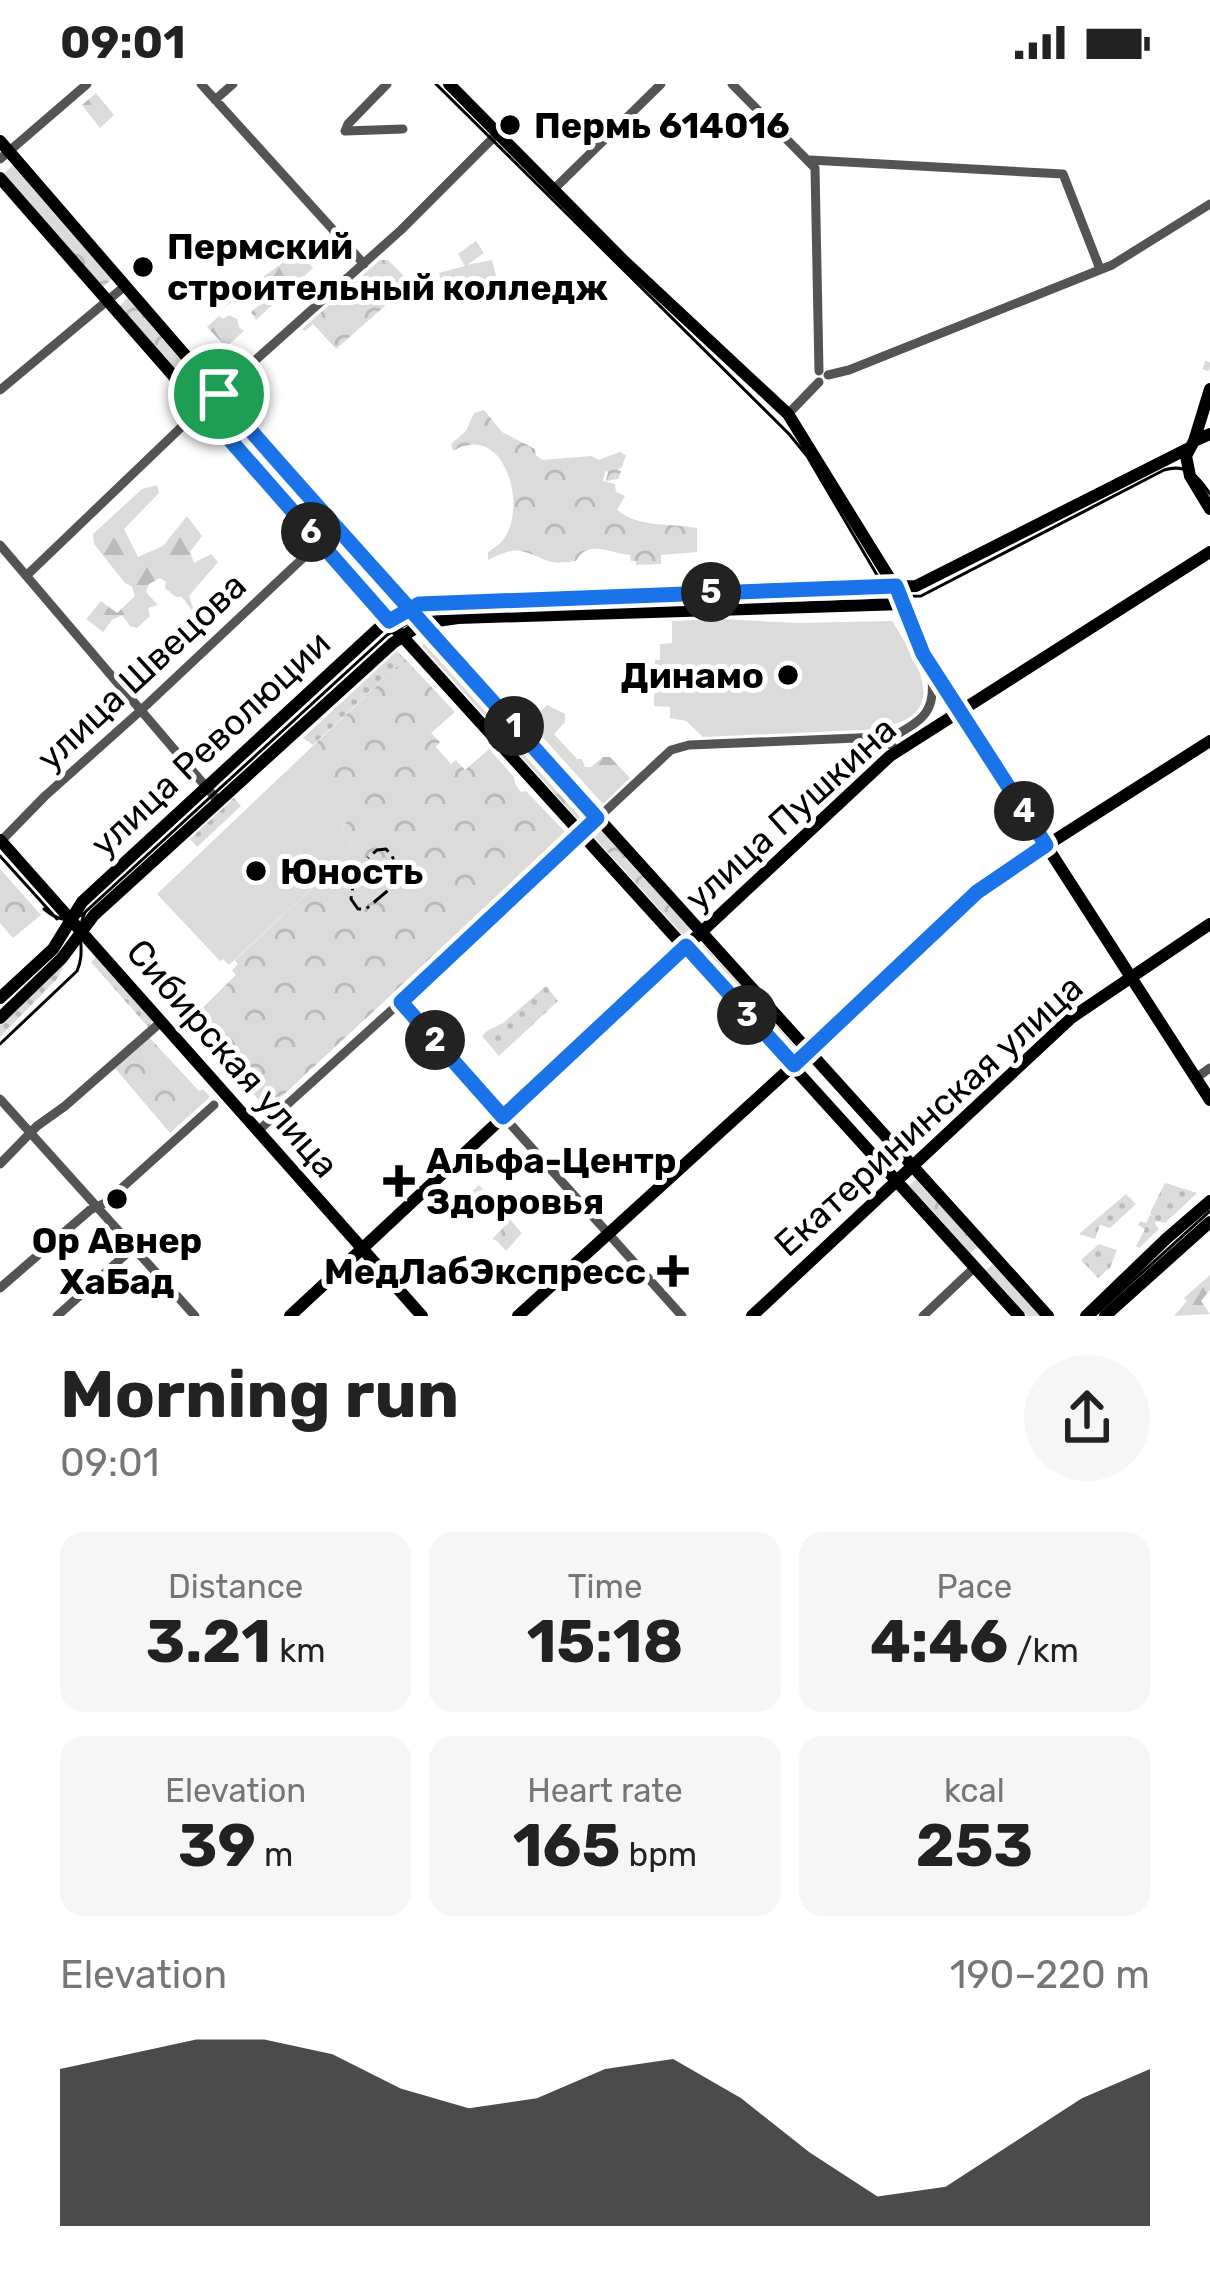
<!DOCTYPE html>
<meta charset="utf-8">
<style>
body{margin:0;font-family:Rubik,sans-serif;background:#f6f6f6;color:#222;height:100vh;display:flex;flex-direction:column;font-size:45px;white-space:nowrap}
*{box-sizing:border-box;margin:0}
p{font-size:39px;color:#767676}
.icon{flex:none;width:66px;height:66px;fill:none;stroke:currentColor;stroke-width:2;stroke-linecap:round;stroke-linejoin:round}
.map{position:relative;height:1232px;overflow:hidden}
.side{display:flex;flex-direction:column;background:#fff;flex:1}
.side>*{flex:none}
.pin{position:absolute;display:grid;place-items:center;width:102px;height:102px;color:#fff;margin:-51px;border:6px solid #fff;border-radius:50%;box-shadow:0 3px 12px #0007}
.km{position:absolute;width:60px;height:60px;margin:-30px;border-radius:50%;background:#222;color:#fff;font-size:33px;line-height:60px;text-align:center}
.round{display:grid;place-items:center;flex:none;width:126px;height:126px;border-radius:63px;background:#f6f6f6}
.head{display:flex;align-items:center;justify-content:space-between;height:204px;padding:0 60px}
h1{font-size:66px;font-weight:700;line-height:90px}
.stats{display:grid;grid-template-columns:repeat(3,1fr);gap:18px;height:204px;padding:12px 60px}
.stats div{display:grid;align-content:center;border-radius:24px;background:#f6f6f6;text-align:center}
.stats b{font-size:60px;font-weight:700}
.stats small{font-size:33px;font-weight:400}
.stats p{font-size:33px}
.chart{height:336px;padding:24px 60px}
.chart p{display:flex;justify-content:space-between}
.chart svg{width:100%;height:216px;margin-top:12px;fill:#000;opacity:.7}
.status{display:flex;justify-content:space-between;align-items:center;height:84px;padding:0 60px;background:#fff;direction:ltr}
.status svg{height:33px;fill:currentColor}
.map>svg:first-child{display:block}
.grass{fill:url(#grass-dots)}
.forest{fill:url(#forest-firs)}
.park{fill:url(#park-crowns)}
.garden{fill:#dbdbdb}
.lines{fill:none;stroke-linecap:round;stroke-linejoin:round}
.minor-tunnel{stroke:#d9d9d9;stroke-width:9;stroke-dasharray:9 4.5;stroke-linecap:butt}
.minor{stroke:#545454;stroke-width:9}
.major{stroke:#000;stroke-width:12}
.tram{stroke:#000;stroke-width:3}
.rail{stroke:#000;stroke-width:3;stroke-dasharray:18 6 3 6;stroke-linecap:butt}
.route-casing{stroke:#fff;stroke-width:24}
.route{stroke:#1a73e8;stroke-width:15}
.poi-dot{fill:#000;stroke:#fff;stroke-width:4.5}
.labels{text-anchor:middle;stroke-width:10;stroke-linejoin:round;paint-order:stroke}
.poi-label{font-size:36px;font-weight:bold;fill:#000;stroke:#fff;text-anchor:start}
.street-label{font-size:36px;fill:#000;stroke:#fff}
</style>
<div class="status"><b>09:01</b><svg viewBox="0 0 49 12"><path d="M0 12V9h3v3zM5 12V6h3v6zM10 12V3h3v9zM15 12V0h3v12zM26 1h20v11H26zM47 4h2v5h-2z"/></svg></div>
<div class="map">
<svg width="1210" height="1232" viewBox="0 0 1210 1232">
<defs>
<pattern id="grass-dots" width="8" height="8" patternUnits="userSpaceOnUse" patternTransform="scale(3)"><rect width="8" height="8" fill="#dbdbdb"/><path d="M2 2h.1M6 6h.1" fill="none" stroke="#bababa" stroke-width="1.8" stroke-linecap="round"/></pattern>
<pattern id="forest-firs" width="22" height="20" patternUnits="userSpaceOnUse" patternTransform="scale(3)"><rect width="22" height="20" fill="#dbdbdb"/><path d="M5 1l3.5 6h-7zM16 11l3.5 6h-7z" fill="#bababa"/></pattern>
<pattern id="park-crowns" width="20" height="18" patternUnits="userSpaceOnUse" patternTransform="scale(3)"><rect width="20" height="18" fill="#dbdbdb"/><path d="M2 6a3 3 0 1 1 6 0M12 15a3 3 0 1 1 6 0" fill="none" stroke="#bababa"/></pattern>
</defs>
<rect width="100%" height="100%" fill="#fff"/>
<!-- grass -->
<path class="grass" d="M397,567L405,575L313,661L303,654Z
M234,714L241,722L197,763L190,755Z
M96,873L152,937L149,944L91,878Z
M65,879L58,894L0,953V941Z
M546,902L558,917L499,972L482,952L487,947L503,939Z
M1165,1099L1197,1109L1165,1139L1156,1137L1155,1140L1159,1145L1139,1164L1136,1162L1145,1145L1138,1141L1140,1137L1146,1139L1150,1131L1152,1132L1150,1129Z
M1126,1110L1136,1120L1110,1144L1100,1141L1095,1155L1079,1150Z
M1099,1160L1117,1166L1110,1184L1098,1194L1081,1176Z"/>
<!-- forest -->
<path class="forest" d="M96,9L114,31L100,44L82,21Z
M298,168L313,184L256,236L251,228L273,210L261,200L256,199L221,226L236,212Z
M229,231L237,235L239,243L244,247L226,263L207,243L219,232L223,235Z
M157,401L159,409L124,445L138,473L163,462L187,432L202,452L190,468L194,479L211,470L218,478L189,512L196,532L182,513H176L165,504L166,498L160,494L149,500L146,508L158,521L148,524L150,532L137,544L130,542L122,531L112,536L103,548L86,535L101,517L117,529L135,512L132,503L125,499L94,460L93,450L142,405Z
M547,621L565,630V638L554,650L577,675H582L585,683H591L603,673H610L630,694L603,720L529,638Z
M1210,1191V1206L1201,1217L1210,1230L1174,1232L1187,1217L1184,1214Z"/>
<!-- park -->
<path class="park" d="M13,81L113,194L103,203L4,89Z
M380,176H388L411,199L336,265L313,240L305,247L302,245Z
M129,213L209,304L199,313L119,222Z
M227,325L395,517L385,525L217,333Z
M484,326L502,348L535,365L536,371L542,376L591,372L599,376L622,367L621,369L626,371L622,383L617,386L621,387L618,395L606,397L608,388L605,387L603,397L615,400L616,408L625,412L617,426C639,444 670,439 697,444V468L661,471V480L636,481V477H631L630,471C609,469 588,455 576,477C566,478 554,480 545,476C519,465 516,462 488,476V468C493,464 499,461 503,456C529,423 504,336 453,367L451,360L466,347L474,329Z
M429,555L586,730L579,737L422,562Z
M405,575L455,628L431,649L440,658L436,663L451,680L456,676L465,686L489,665L514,693L515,700L521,708L526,707L566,749L267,1026L190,936L236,891L232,886L238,880L235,876L353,766L342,743L357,727L310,678L304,684L297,677Z
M600,745L690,845L683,851L593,752Z
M0,785L41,831L13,854L0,839Z
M704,861L795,962L788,969L697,868Z
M149,953L199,1007L203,1005L210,1013L170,1049L114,983Z
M916,1095L978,1163L970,1169L909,1101Z
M479,1101L522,1149L506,1167L497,1157L492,1155L504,1143L483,1118L472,1127L462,1116Z
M993,1180L1040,1232H1027L986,1186Z"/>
<!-- garden -->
<path class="garden" d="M476,157L484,169L467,181L492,176L500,207L447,221L439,189L465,182L458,170Z
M720,535L796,539L892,537C913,571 954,630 885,642V645L703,653L686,637L670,634V623L654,622L655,576H660V560L672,559V537Z
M297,677L304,683L310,678L358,727L342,743L353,766L229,881L223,875L220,877L157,810Z"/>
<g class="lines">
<!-- minor-tunnel -->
<path class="minor-tunnel" d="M1204,281L1210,283"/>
<!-- minor -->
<path class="minor" d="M201,0L364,180
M387,0L348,40L345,47L403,45
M732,0L815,84L819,287
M215,16L233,0
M0,75L87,0
M810,76L1063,90L1100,185
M552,107L661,0
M828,291L849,286L1112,181L1210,120
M0,306L125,202
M788,330L819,298
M0,461L219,718
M26,492L194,331L401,146L496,51
M887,656C922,636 938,630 931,586
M0,758L45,712L138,629L320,458
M401,918L682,1232
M1196,994L1210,984
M0,1015L195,1232
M259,1046L394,924L671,666L689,661L881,653L887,656L896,667
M0,1080L37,1042L65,1022L161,938
M0,1204L90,1126L105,1119L214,1021
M57,1232L133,1164
M923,1232L975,1183"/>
<!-- major -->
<path class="major" d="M449,0L625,178L788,330L895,503L930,581L1210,1016
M0,57L249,345L414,530L1048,1232
M0,94L382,530L1019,1232
M1210,350L1194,357L1186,372L1190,392L1210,425
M1194,357L1210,305
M0,756L422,1232
M0,914L53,865L82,818L380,543L419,520L916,502L1187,365
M0,934L62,874L94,831L393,559L423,539L458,534L904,520
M290,1232L890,672L1210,468
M518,1232L808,968L986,800L1210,657
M752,1232L1071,934L1210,840
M1086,1232L1166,1155L1210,1117
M1105,1232L1210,1138"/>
<!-- tram -->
<path class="tram" d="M436,0L789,350L807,372L877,491L886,503L907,512
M0,772L57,835
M44,825C56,835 68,840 83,830L387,551L427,529L466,524L921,512L1164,386C1187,379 1198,392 1210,410
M0,960L77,887C87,866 74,847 86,827
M1094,1232L1210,1127"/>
<!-- rail -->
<path class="rail" d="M360,781L355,789L351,815L358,825H366L398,798L401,790L392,772L386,765L377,766L368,774"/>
</g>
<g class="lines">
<defs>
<path id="route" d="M219,310C283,385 350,458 416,532L431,549L597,734L401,918L503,1033L686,862L794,981L977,808L1046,761L923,570L896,502L419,520L389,537L202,324L219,310"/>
</defs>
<!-- route casing -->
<use href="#route" class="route-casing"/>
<!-- route -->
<use href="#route" class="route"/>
</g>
<!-- markers -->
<g class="poi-dot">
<circle cx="510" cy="41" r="12"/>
<circle cx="143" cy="183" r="12"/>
<circle cx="788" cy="591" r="12"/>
<circle cx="256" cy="787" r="12"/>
<path d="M393 1079h12v12h12v12h-12v12h-12v-12h-12v-12h12z"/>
<circle cx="117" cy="1115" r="12"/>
<path d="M667 1169h12v12h12v12h-12v12h-12v-12h-12v-12h12z"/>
</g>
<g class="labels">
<!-- poi labels -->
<g class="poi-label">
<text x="534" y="54">Пермь 614016</text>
<text x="167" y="175">Пермский<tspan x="167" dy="41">строительный колледж</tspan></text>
<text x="764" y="604" text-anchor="end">Динамо</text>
<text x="280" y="800">Юность</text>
<text x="426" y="1089">Альфа-Центр<tspan x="426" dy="41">Здоровья</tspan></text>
<text x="117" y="1169" text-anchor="middle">Ор Авнер<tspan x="117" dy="41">ХаБад</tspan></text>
<text x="646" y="1200" text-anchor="end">МедЛабЭкспресс</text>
</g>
<!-- street labels -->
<g class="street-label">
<text transform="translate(141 587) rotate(-43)" y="13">улица Швецова</text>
<text transform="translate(210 659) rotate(-43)" y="13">улица Революции</text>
<text transform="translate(790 729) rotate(-42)" y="13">улица Пушкина</text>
<text transform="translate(233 974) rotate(49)" y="13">Сибирская улица</text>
<text transform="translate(928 1031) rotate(-42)" y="13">Екатерининская улица</text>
</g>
</g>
</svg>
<div class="pin" style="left:219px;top:310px;background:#1e9e55"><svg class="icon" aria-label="arrive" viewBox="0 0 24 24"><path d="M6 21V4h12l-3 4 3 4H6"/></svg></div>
<b class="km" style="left:514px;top:642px">1</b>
<b class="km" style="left:435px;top:956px">2</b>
<b class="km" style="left:747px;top:931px">3</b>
<b class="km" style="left:1024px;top:727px">4</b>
<b class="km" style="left:711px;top:508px">5</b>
<b class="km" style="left:311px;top:448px">6</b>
</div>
<section class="side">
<div class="head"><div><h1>Morning run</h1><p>09:01</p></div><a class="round"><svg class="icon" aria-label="share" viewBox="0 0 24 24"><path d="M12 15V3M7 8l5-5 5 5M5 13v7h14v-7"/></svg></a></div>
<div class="stats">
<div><p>Distance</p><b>3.21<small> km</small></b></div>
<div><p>Time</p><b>15:18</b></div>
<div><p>Pace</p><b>4:46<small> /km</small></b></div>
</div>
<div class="stats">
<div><p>Elevation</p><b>39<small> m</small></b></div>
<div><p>Heart rate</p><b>165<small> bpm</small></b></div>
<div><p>kcal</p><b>253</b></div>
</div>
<div class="chart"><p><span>Elevation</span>190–220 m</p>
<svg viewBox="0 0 160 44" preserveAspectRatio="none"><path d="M0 44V12L10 9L20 6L30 6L40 9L50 16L60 20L70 18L80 12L90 10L100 18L110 29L120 38L130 36L140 27L150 18L160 12V44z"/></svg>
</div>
</section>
